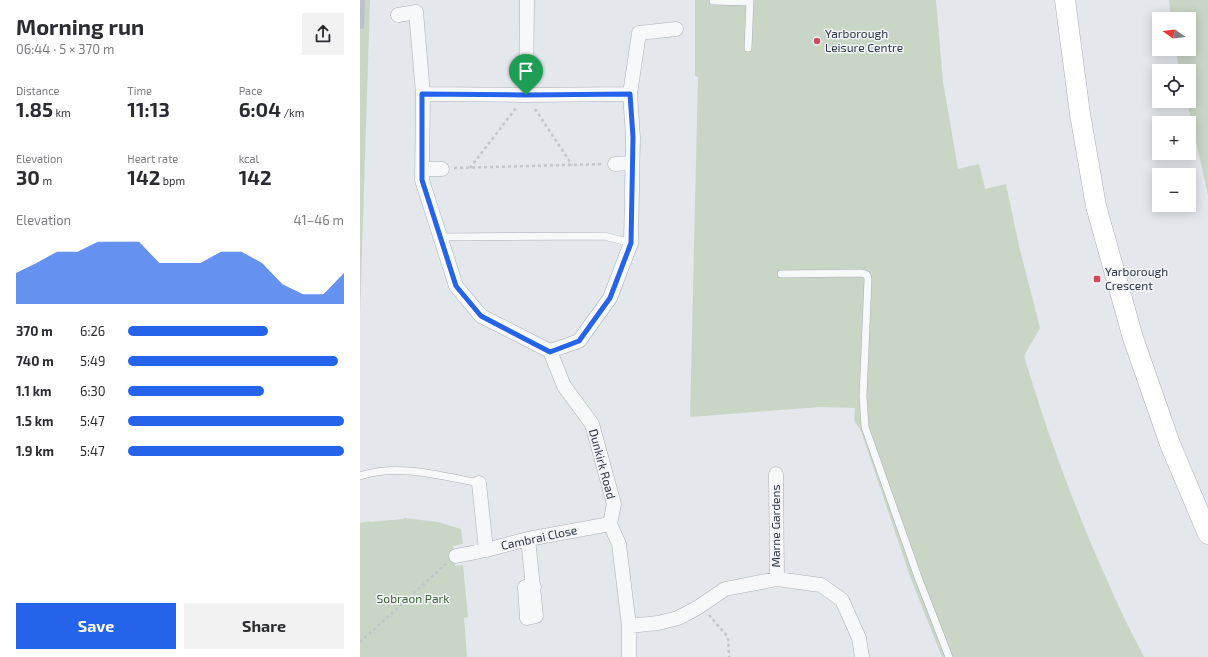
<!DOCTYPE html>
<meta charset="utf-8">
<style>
body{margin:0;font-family:"Exo 2",sans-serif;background:#f2f2f3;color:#2b2b33;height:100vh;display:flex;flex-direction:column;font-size:15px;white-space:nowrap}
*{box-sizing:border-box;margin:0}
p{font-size:13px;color:#7c7c81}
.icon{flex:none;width:22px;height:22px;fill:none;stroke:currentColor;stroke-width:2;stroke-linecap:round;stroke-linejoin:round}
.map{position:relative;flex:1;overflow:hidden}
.panel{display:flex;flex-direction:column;background:#fff;width:360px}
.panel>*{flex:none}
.needle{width:26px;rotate:284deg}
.buttons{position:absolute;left:792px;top:12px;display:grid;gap:8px}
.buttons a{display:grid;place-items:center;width:44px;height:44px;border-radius:0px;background:#fff;box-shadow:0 2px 10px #0003;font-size:20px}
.pin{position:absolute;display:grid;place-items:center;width:34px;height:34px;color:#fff;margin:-41px -17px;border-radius:50% 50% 50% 0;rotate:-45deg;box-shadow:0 0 4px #0007}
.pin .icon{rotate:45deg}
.round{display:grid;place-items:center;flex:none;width:42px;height:42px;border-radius:0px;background:#f2f2f3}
.head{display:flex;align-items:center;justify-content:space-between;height:68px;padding:0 16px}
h1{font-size:22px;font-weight:700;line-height:30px}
.metrics{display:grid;grid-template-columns:repeat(3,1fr);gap:6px;height:68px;padding:4px 16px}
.metrics div{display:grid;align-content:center}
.metrics b{font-size:20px;font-weight:700}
.metrics small{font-size:11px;font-weight:400}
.metrics p{font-size:11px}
.chart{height:112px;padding:8px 16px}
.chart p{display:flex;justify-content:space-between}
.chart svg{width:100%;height:72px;margin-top:4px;fill:#2563eb;opacity:.7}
.cta{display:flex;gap:8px;margin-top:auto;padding:8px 16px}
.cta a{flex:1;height:46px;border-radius:0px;background:#2563eb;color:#fff;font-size:16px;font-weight:700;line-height:46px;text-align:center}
.cta a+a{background:#f2f2f3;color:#2b2b33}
ul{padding:0 16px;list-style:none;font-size:13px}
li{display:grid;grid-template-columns:64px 48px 1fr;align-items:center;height:30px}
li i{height:10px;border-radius:5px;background:#2563eb}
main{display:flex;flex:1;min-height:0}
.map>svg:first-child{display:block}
.green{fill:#c9d6c5}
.building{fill:#bbc0ca}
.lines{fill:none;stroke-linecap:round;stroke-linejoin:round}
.lane-casing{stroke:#a9aeb7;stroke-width:8}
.street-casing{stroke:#a9aeb7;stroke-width:15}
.secondary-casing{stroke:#a9aeb7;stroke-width:21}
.path{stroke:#c2c5cb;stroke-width:2.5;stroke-dasharray:3 3;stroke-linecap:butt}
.lane{stroke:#f7f8fa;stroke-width:7}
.street{stroke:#f7f8fa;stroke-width:14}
.secondary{stroke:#fff;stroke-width:20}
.route-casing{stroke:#fff;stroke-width:8}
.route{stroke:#2563eb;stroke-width:5}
.poi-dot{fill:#d1495b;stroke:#f4f6f9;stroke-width:1.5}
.labels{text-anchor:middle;stroke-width:3;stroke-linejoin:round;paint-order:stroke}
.poi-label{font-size:12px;fill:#2b3445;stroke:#f4f6f9;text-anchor:start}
.street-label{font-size:12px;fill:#2b3445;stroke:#f4f6f9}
.park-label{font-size:12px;fill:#3f6138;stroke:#f4f6f9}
</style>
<main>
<section class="panel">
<div class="head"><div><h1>Morning run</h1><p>06:44 · 5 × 370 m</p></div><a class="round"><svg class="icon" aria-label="share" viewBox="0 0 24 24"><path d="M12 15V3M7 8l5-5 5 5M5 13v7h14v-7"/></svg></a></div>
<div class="metrics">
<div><p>Distance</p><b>1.85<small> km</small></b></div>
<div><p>Time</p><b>11:13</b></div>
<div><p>Pace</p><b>6:04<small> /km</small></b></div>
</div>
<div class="metrics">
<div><p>Elevation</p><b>30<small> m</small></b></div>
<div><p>Heart rate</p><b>142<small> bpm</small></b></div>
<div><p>kcal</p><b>142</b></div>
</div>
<div class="chart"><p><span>Elevation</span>41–46 m</p>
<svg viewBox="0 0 160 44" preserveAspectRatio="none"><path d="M0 44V25L10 19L20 12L30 12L40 6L50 6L60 6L70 19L80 19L90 19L100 12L110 12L120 19L130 32L140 38L150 38L160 25V44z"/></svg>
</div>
<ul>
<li><b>370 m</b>6:26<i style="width:65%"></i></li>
<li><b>740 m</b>5:49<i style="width:97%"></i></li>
<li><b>1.1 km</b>6:30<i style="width:63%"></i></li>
<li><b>1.5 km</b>5:47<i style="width:100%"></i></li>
<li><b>1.9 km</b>5:47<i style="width:100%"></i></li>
</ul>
<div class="cta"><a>Save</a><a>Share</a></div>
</section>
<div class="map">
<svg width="848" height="657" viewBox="0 0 848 657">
<rect width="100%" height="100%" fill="#e4e7ec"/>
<!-- green -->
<path class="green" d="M0,0H10L0,316Z
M335,0H576L583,82L598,169L619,164L625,189L646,184L659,246L680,328L664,356C687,432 714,507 747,580C758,606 771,632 784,657H582L551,579L501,431L494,420L495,408L459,407L330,417L338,77L335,76Z
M809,0H848V195L827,101H829V71H820L815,49H829V19H811Z
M44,518L78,522L101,529L103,544L93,546L95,566L103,565L108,617L104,618L107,657H0V523L9,521L10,522L44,519Z"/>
<!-- building -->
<path class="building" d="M0,0H5L4,29H0Z"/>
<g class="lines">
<defs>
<path id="lane" d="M353,1L390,2
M388,48L390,0
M81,237L244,236L271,243
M421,274L502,273L507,275L508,279L503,396L505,427L558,577L589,657
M0,476C38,463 81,476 119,483"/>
<path id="street" d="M38,15L56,12L63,94L62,180L96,286L121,316L190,351L219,341L250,298L271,243L273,137L270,94L279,33L316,29
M63,94L166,95L270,94
M166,95L167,0
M255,164L272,163
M62,169H82
M190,351L204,386L232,424L254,504L250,524L259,544L269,626V657
M416,474L417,579
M119,483L126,550L168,539L250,524
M168,539L176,616L167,618L165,587H174
M96,556L126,550
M269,626L298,623L318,618L337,608L365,589L417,579L461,585L482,600L499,638L502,657"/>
<path id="secondary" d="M705,0L720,114L736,206L773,338L810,444L848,534"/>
</defs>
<!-- lane casing -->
<use href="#lane" class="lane-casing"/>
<!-- street casing -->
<use href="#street" class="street-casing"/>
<!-- secondary casing -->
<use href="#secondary" class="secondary-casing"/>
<!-- path -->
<path class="path" d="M175,109L212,165
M94,168L243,164
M110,168L156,108
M349,615L368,637L369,657
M0,642L86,564"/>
<!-- lane -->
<use href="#lane" class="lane"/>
<!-- street -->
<use href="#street" class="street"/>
<!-- secondary -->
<use href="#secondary" class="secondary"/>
</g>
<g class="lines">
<defs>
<path id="route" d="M62,94L166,95L270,94L273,137L271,243L250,298L219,341L190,352L121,316L96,286L62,180Z"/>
</defs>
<!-- route casing -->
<use href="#route" class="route-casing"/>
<!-- route -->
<use href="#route" class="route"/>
</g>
<!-- markers -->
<g class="poi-dot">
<circle cx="457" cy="41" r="4"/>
<rect x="733" y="275" width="8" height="8" rx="2"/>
</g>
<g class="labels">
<!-- poi labels -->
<g class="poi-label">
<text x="465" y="38">Yarborough<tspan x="465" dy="14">Leisure Centre</tspan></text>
<text x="745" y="276">Yarborough<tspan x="745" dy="14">Crescent</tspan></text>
</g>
<!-- street labels -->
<g class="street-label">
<text transform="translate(242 464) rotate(75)" y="4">Dunkirk Road</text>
<text transform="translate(416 526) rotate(-90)" y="4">Marne Gardens</text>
<text transform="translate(179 538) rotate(-12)" y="4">Cambrai Close</text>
</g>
<!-- park labels -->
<g class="park-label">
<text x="53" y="603">Sobraon Park</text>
</g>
</g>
</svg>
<div class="buttons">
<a><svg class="needle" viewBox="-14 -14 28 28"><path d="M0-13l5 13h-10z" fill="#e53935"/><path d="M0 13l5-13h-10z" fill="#7c7c81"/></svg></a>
<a><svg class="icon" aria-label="locate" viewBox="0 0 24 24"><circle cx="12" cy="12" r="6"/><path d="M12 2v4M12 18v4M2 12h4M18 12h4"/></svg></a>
<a>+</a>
<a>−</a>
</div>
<div class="pin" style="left:166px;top:95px;background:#1e9e55"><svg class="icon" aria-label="arrive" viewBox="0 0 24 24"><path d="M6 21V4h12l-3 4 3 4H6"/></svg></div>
</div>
</main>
